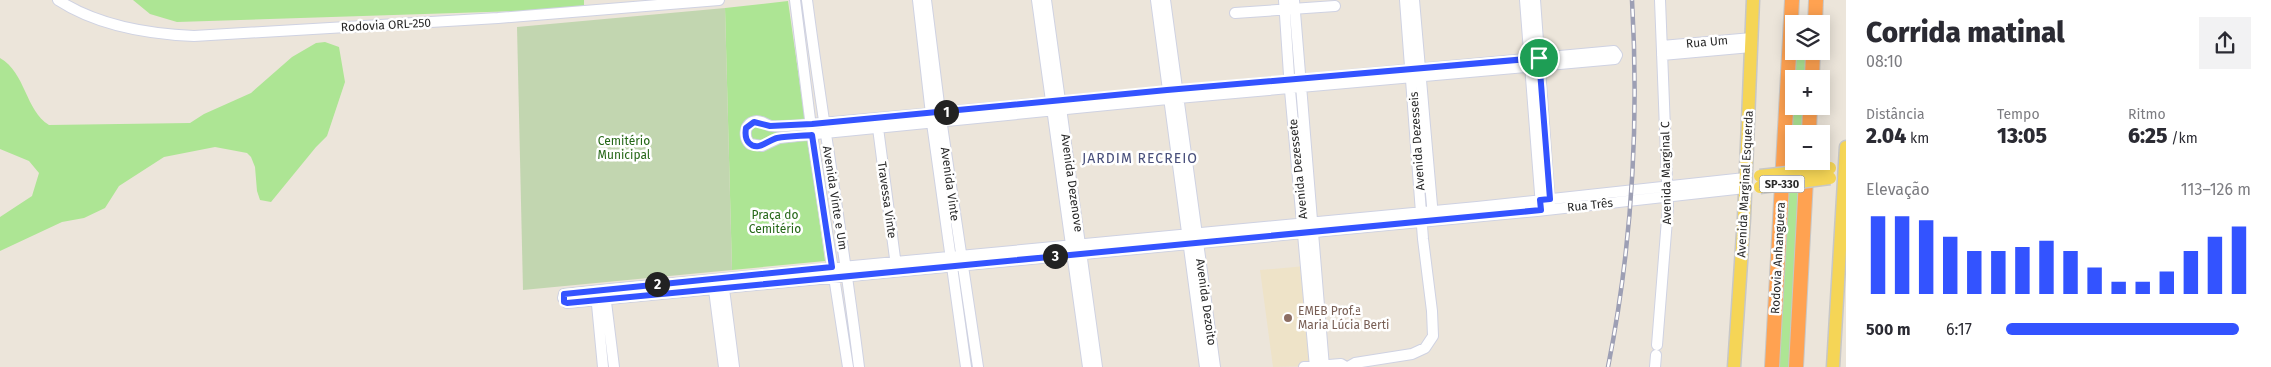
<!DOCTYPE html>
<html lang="pt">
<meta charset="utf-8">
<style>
body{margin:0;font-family:"Fira Sans",sans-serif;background:#f2f2f3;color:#2b2b33;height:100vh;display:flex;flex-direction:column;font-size:19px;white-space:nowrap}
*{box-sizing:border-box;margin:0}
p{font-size:16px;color:#7c7c81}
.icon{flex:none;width:28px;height:28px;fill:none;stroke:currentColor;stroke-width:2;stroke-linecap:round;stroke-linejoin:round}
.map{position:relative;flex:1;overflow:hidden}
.panel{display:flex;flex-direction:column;background:#fff;width:425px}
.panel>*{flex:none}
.tools{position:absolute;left:1785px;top:15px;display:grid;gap:10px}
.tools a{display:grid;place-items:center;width:45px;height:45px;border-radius:0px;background:#fff;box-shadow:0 2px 12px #0003;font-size:25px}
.pin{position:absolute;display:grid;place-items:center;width:42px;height:42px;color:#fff;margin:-21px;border:2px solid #fff;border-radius:50%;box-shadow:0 1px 5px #0007}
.km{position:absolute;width:25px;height:25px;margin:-12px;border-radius:50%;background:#222;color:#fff;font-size:14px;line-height:25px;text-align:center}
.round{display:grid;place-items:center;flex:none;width:52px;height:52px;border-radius:0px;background:#f2f2f3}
.summary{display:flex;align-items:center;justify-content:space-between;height:85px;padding:0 20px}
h1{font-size:28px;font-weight:800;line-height:38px}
.metrics{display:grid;grid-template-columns:repeat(3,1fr);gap:8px;height:85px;padding:5px 20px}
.metrics div{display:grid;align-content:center}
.metrics b{font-size:21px;font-weight:800}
.metrics small{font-size:14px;font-weight:400}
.metrics p{font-size:14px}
.chart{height:140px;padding:10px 20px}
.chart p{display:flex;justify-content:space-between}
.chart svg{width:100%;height:90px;margin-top:5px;stroke:#3353ff;stroke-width:6}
ul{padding:0 20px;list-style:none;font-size:16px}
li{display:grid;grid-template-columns:80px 60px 1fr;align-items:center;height:38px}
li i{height:12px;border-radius:6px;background:#3353ff}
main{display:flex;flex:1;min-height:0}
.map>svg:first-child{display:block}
.education{fill:#eee3c8}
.green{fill:#ade594}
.cemetery{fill:#c2d6b0}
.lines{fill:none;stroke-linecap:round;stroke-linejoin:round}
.minor-casing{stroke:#cfd2e2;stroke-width:12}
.major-casing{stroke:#c7c7c7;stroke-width:15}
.highway-casing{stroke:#c7c7c7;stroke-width:16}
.minor{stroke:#fff;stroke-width:10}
.major{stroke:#f5d556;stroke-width:12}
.highway{stroke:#ffa251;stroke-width:14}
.rail-casing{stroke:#9d9fb4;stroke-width:4.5}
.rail{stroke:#fff;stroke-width:2.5;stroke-dasharray:8;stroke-linecap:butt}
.major-bridge-casing{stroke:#c7c7c7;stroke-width:15;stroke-linecap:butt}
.major-bridge{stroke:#f5d556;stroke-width:12}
.route-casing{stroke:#fff;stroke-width:10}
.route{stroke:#3353ff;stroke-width:6}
.education-dot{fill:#8d6e63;stroke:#fff;stroke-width:2}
.labels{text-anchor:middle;stroke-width:5;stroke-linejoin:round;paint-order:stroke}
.shield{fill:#fff;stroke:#696969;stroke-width:1}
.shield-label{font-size:11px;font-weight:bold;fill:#292929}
.street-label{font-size:12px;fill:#292929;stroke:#fff}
.park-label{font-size:12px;fill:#256717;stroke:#fff}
.education-label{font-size:12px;fill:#785e54;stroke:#fff;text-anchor:start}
.neighbourhood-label{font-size:14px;letter-spacing:1px;fill:#484f7b;stroke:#fff}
</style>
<main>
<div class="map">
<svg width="1846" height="367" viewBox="0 0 1846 367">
<rect width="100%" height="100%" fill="#ece5da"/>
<!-- education -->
<path class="education" d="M1306,266L1315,366L1273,367L1260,270Z"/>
<!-- green -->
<path class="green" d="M133,0H584V9L177,22L150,14Z
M788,1L825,261L732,270L725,8Z
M325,42L339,47L345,82L327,136L316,147L271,202L260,200L257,191L255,167L251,157L247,153L215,147L164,157L119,186L105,208L84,218L62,222L0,251V217L32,196L39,173L29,161L0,149V58C26,73 25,110 49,125L190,123L204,114L251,93L292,57L316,43Z
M1794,51H1809L1807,79H1794V106H1806L1804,134H1794V161H1803L1791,367H1777Z"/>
<!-- cemetery -->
<path class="cemetery" d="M725,8L732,270L523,290L517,27Z"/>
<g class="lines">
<defs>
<path id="minor" d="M58,0C98,26 147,34 194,36L498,18L719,0
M795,0L812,135L848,367
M807,0C823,123 844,244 859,367
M918,0L932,123L966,367
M926,0L940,112L978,367
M1037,0L1088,367
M1046,0L1097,367
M1156,0L1205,367
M1165,0L1215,367
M1284,0L1290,90L1315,367
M1294,0L1324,367
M1414,0L1433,217
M1525,0L1541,206
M1535,0L1550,206
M1235,13L1335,6
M1662,46L1752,38
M1614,51L1617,55L1615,59L1178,98L825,133L779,138L762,146L750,144C743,137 744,122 757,121C763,121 767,126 772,126C785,127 799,125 811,124Z
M1662,55L1751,47
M878,128L896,266
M1745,188L1537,211L567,303L563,298L564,294L610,289L1477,207L1745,178
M723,281L734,367
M713,282L724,367
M596,294L603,367
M605,294L614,367
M1657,345L1668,207L1660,0
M1304,367L1341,364L1346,367
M1348,367L1355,363L1412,354L1425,348L1433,336L1432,311L1423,239L1405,0
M1655,367L1656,355"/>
<path id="major" d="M1734,367L1744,218L1753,0
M1833,367L1846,147"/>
<path id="highway" d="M1815,24L1816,0
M1812,79L1813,51
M1809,134L1810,106
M1772,367L1792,0
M1796,367L1807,161"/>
</defs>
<!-- minor casing -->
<use href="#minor" class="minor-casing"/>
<!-- major casing -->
<use href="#major" class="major-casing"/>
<!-- highway casing -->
<use href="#highway" class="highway-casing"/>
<!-- minor -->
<use href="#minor" class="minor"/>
<!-- major -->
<use href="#major" class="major"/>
<!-- highway -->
<use href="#highway" class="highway"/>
<defs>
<path id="rail" d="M1608,367C1632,247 1639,122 1632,0"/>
</defs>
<!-- rail casing -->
<use href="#rail" class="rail-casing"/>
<!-- rail -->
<use href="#rail" class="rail"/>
<defs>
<path id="major-bridge" d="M1760,176L1830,168
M1760,187L1830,178"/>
</defs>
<!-- major-bridge casing -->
<use href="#major-bridge" class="major-bridge-casing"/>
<!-- major-bridge -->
<use href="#major-bridge" class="major-bridge"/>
</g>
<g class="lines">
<defs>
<path id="route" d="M1539,58L1550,199L1540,200L1541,210L567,303L564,302V294L832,267L812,135C801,136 789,136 777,138C768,140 758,152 749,143C745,139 745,134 746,128L754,122L770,126L812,124L1167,90Z"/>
</defs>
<!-- route casing -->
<use href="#route" class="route-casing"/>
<!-- route -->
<use href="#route" class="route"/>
</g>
<!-- markers -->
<circle class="education-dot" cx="1288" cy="318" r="5"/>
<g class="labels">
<!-- shield labels -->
<rect class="shield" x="1759.5" y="175.5" width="45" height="17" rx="4"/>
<g class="shield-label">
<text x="1782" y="188">SP-330</text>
</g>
<!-- street labels -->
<g class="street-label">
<text transform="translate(386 25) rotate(-3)" y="4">Rodovia ORL-250</text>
<text transform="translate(1707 42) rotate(-5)" y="4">Rua Um</text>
<text transform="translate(1417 141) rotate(-94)" y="4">Avenida Dezesseis</text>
<text transform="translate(1298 169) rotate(-96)" y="4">Avenida Dezessete</text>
<text transform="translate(1666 173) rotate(-91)" y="4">Avenida Marginal C</text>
<text transform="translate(1072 183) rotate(82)" y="4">Avenida Dezenove</text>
<text transform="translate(950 184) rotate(82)" y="4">Avenida Vinte</text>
<text transform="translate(1745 184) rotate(-87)" y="4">Avenida Marginal Esquerda</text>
<text transform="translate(835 198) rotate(81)" y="4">Avenida Vinte e Um</text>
<text transform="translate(887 200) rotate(82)" y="4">Travessa Vinte</text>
<text transform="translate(1590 205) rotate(-6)" y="4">Rua Três</text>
<text transform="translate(1778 258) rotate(-87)" y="4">Rodovia Anhanguera</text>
<text transform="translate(1206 302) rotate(82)" y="4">Avenida Dezoito</text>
</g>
<!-- park labels -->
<g class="park-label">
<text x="624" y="145">Cemitério<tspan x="624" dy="14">Municipal</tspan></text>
<text x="775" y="219">Praça do<tspan x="775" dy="14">Cemitério</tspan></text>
</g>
<!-- education labels -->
<g class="education-label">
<text x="1298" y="315">EMEB Prof.ª<tspan x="1298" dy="14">Maria Lúcia Berti</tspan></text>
</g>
<!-- neighbourhood labels -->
<g class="neighbourhood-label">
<text x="1140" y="163">JARDIM RECREIO</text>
</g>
</g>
</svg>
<div class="tools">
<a><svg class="icon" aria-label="layers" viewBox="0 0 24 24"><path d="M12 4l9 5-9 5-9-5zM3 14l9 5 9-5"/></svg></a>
<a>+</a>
<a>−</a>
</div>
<div class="pin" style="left:1539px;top:58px;background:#1e9e55"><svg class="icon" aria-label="arrive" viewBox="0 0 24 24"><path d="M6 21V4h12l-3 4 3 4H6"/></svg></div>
<b class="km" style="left:946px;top:112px">1</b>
<b class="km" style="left:657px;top:284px">2</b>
<b class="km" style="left:1055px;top:256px">3</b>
</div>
<section class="panel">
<div class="summary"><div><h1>Corrida matinal</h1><p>08:10</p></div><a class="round"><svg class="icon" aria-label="share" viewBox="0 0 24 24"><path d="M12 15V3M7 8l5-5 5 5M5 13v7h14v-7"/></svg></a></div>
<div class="metrics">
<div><p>Distância</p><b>2.04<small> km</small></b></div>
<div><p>Tempo</p><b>13:05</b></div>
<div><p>Ritmo</p><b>6:25<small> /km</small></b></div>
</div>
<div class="chart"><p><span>Elevação</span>113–126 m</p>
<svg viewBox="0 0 160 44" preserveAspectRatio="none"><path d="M5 44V6M15 44V6M25 44V8M35 44V16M45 44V23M55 44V23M65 44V21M75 44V18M85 44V23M95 44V31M105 44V38M115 44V38M125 44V33M135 44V23M145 44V16M155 44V11"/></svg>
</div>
<ul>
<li><b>500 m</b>6:17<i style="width:95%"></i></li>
</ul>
</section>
</main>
